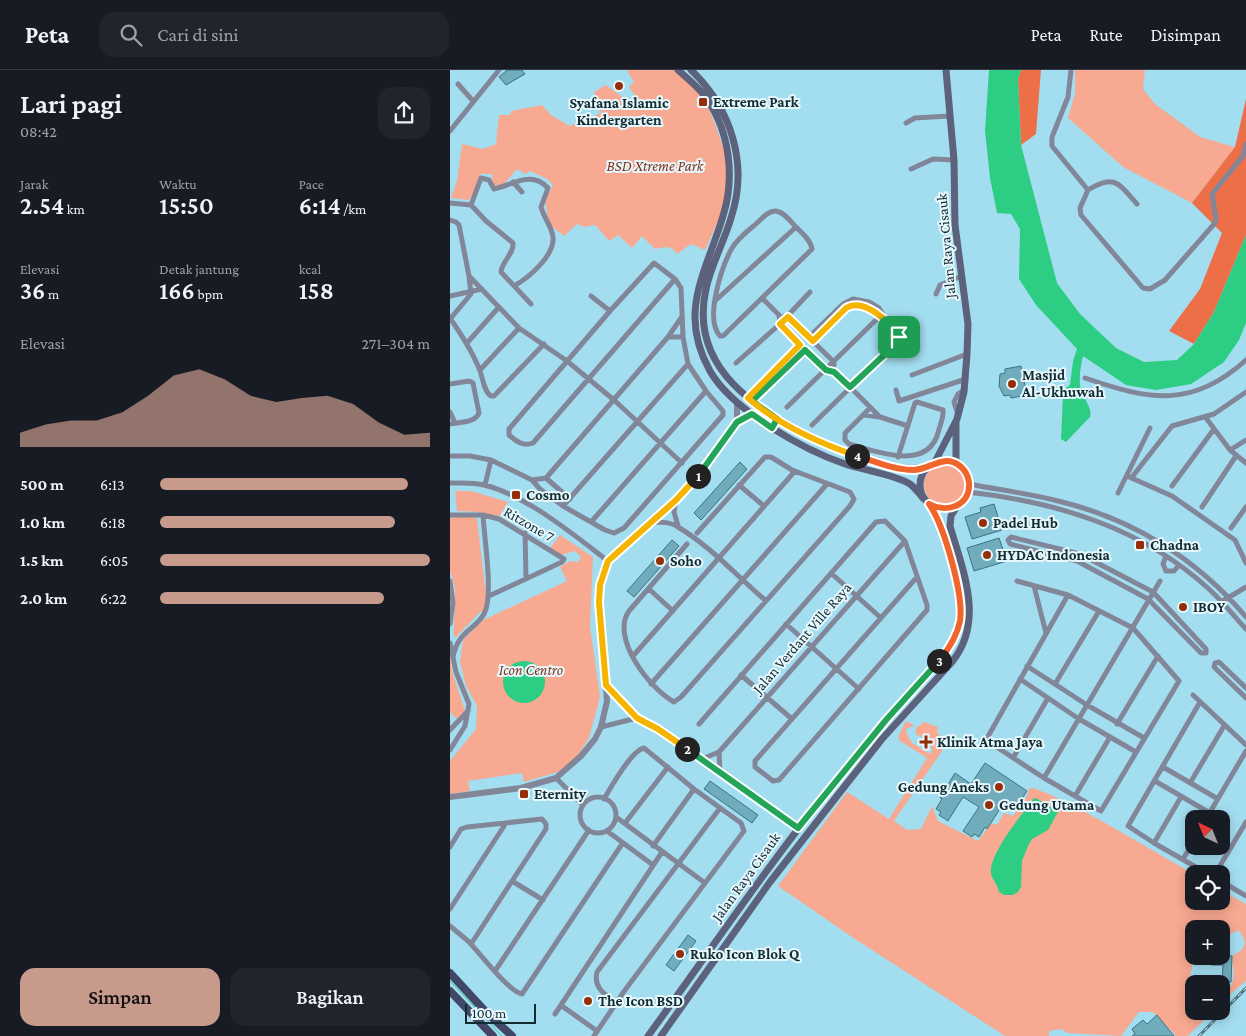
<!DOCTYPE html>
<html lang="id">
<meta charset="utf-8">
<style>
body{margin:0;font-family:"Crimson Pro",serif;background:#20242c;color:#f1f3f6;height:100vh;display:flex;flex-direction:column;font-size:19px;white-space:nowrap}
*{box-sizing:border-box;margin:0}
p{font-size:16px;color:#9ea1a6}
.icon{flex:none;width:28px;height:28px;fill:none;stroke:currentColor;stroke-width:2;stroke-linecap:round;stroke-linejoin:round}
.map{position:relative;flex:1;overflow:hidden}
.details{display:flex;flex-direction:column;background:#171b24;width:450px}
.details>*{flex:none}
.needle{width:32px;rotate:317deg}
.controls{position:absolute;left:735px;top:740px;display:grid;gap:10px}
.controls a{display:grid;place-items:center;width:45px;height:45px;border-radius:10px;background:#171b24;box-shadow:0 2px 12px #0003;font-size:25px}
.scale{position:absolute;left:15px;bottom:12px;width:71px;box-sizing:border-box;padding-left:5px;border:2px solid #132c32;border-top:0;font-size:14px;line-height:18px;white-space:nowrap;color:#132c32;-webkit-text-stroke:4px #e6f8fd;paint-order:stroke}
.pin{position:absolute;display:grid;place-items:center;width:42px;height:42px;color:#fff;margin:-21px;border-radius:10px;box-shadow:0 2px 8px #0006}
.km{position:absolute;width:25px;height:25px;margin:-12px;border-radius:50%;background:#222;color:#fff;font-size:14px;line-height:25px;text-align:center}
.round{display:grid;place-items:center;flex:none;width:52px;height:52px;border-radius:15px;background:#20242c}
.head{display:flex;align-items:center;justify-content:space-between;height:85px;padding:0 20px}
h1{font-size:28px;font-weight:600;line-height:38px}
.figures{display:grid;grid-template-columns:repeat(3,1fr);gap:8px;height:85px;padding:5px 20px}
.figures div{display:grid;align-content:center}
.figures b{font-size:25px;font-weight:600}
.figures small{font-size:14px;font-weight:400}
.figures p{font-size:14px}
.chart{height:140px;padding:10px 20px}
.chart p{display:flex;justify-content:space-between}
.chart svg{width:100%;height:90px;margin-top:5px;fill:#c89a8b;opacity:.7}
.primary-button{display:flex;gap:10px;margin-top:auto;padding:10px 20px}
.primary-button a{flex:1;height:58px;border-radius:15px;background:#c89a8b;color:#111;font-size:20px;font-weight:600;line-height:58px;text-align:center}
.primary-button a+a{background:#20242c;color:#f1f3f6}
ul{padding:0 20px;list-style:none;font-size:16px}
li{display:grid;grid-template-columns:80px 60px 1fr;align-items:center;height:38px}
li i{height:12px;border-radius:6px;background:#c89a8b}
header{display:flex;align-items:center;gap:30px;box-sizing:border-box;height:70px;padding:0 25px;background:#171b24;border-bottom:1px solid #363941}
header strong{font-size:24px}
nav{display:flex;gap:28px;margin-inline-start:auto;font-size:18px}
.search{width:350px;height:45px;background:#20242c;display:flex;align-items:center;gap:12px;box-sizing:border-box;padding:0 18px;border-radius:15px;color:#9ea1a6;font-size:19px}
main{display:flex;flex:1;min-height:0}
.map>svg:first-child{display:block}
.green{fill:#f8a991}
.forest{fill:#ed6f48}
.water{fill:#2dcd84}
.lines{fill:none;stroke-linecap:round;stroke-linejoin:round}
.stream{stroke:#2dcd84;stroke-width:1}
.building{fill:#71acbc;stroke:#3a7484}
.minor{stroke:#828699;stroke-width:5}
.tertiary{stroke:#828699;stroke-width:6}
.secondary{stroke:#5c617c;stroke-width:7}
.primary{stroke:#424667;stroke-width:8}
.rail-casing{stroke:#507883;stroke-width:3}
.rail{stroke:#e6f8fd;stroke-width:1;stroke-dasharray:4;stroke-linecap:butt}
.split-1-casing{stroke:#fff;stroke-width:10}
.split-2-casing{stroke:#fff;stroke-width:10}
.split-3-casing{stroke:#fff;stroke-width:10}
.split-4-casing{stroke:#fff;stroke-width:10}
.split-5-casing{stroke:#fff;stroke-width:10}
.split-1{stroke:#22a559;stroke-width:6}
.split-2{stroke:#f5b400;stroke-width:6}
.split-3{stroke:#22a559;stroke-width:6}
.split-4{stroke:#f0652b;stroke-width:6}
.split-5{stroke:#f5b400;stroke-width:6}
.poi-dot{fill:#952e08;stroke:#e6f8fd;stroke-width:2}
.labels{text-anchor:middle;stroke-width:4;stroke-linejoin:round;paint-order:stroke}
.poi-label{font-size:15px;font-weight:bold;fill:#132c32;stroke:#e6f8fd;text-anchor:start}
.park-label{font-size:15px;font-style:italic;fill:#823219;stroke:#e6f8fd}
.street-label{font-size:15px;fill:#132c32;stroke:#e6f8fd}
</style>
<header>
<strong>Peta</strong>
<div class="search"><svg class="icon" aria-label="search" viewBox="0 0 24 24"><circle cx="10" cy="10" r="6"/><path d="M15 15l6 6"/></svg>Cari di sini</div>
<nav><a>Peta</a><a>Rute</a><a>Disimpan</a></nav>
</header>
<main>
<section class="details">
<div class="head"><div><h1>Lari pagi</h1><p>08:42</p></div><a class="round"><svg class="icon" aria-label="share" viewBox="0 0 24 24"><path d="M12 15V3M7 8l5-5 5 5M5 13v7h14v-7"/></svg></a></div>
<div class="figures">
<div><p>Jarak</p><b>2.54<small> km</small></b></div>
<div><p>Waktu</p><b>15:50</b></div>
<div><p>Pace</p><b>6:14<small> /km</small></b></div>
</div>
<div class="figures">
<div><p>Elevasi</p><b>36<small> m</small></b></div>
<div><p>Detak jantung</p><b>166<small> bpm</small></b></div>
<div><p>kcal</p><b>158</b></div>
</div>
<div class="chart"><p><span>Elevasi</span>271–304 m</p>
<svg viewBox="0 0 160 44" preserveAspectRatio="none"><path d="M0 44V37L10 33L20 31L30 31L40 27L50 19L60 9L70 6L80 11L90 19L100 22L110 20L120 19L130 23L140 32L150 38L160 37V44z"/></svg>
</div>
<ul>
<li><b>500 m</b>6:13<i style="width:92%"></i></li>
<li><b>1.0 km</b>6:18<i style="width:87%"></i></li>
<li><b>1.5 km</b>6:05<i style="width:100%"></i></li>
<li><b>2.0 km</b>6:22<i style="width:83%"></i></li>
</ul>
<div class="primary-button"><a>Simpan</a><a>Bagikan</a></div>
</section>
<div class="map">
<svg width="796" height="966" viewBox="0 0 796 966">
<rect width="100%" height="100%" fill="#a3def0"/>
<!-- green -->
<path class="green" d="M177,0H224L239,12L256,32L265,54L274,80L278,106L273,140L255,180L241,174L227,184L223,179L217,177L205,179L192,166L182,178L168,165L159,171L145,155L135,157L127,154L114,166L99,154L95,131L103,115L97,109L80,101L76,104L67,99L56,112L48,117L43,114L42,104H30L26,118L19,130L1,128L7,111L12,74L33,79L46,74L49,45H60L61,41L92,35L101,45L120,56L151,43L144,22L156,15L178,31L185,26L179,17L184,12Z
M625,0H695L693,19L705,34L750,67L785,77L742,133L673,97L618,48L625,24Z
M474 415a21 21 0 1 1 42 0a21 21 0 1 1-42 0Z
M5,421H21L58,432L48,448L29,442L7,441Z
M12,446L27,448L36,526L33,542H30L6,567H4C2,546 10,522 0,502V448Z
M110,465L143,487L140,556L150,627L139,668L126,688L111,701L74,712L72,703L18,711L20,721L0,724V691L26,659L27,636L16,616L10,592L13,570L33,550L117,511L110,497L120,491L128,492L131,487L125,481L111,485L100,478Z
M0,581L2,601L15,641L7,649L0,642Z
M456,651L465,656L457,658L456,662L462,673L480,684L482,680L479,671L466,664V658L474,652L488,657L487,662L493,670L492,681L444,751L457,760L471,759L482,736L488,751L528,771L541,753L547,755L554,743L563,746L577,726L579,718C599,717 718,790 744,804V831H771V820L796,834V911L773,930L771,926C788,913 783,905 782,886L792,880L795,872L789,860L779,865L771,862V859L758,857L744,859V886L738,916L744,915V941H763L738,966H726L703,942H689L671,966L617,963L612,959L599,961V966H555L402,867L328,816L397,722L439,749L477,688L450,671L448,667Z"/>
<!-- forest -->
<path class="forest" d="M571,0H591L586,64L571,75L568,9Z
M796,29V165L764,242L744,274L719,261L750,219L772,163L742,133L785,77Z"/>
<!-- water -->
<path class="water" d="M539,0H571L568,9L571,75L607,213L630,244L666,278L694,292L727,290L744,274L764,242L796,165V253L789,270L774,292L741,314L706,320L676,315L633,286C631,295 629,305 630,314C630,327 643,335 640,347L616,372L611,369L613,325L616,318L620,315L623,291L627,279L586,235L569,209L570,159L561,144L547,143L540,108L535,61Z
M53 612a21 21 0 1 1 42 0a21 21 0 1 1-42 0Z
M586,728L608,742L598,760L582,769L578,776L572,791L571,817L568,822L563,825H554L549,822C548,815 543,811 541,804C538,785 572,745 583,729Z"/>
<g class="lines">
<!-- stream -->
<path class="stream" d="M0,911L52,966"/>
</g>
<!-- building -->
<path class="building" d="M57,0H72L75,4L56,15L49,7Z
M571,296L577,325L561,328L560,325L554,326L549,316L550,304L555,303V299Z
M290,392L297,399L251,450L244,443Z
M544,434L552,460L522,469L515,447L531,442L530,438Z
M549,468L557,491L524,501L517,478Z
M222,470L229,476L184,527L177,521Z
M535,693L577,721L564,741L553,734L537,759L535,757L529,767L524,764L522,767L513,761L529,737L513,727L498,751L489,745L491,742L486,739L492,729L490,728L505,703L521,714Z
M260,711L308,745L302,753L254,719Z
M238,865L246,871L224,901L216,895Z
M762,886H782L781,912H772L773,895H761Z
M707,945L724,966H682L685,964L682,959L693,950L697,954Z"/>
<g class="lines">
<!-- minor -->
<path class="minor" d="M621,0L618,27L602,67V76L638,120L630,138L631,145L693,218L700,219L715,210L765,153L766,148L762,124L793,86L796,74
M8,14L23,31
M456,53L465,48L499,46
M0,61L49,0
M461,99L483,89L504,90
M63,112L72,122
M638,120C665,103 669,114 687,134
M0,133L21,135L36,151L63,173C64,184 52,191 51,202L81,234
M21,135L31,108L39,110L44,119C63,115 81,100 98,118L91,137C94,148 102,157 103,167C105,186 78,208 64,216
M0,150L6,152L9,155L19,206L69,258L117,291L164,330L232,393
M486,224L490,215L512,206
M0,226L32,219
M141,226L160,241
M312,228L273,266H270C254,249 272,196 282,178C288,168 298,161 307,153C312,149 318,140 326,141C333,142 339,149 344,155C350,161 361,170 362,179L312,228L329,245L330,254L350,275L376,300L384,301L430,347
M266,230L346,157
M334,246L338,247L384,292V295
M0,248C11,264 23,282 30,301C33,309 34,322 41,326H44L94,274
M1,248L21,224L19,206
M218,267H233
M359,267L393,234L403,229L419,232L429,238L449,270L362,355
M363,271L396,238C413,228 426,246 440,254
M17,273L49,237
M286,293L330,254L360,222
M30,300L69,258
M462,305L517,284
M635,308C699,330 742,339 796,290
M0,314L19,311L23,313L29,343C25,353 10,352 0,354
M446,320L449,331L516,309
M298,328L350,275
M302,331L355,280
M337,337L429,247
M420,338L395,363V370L399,374C425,381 477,402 488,363C490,355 494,347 493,340L467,332L465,333L448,387
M0,342L5,353
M414,345L430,347L458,356
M508,345L504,332L508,324L514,320
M756,348L780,380L796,393
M780,380L796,370
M0,386H20L41,390L82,410L96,408L218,267L231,248
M677,406L722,426L785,470L796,493
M682,407L722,356L764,344L796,322
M96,408L120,429
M82,410L90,419L113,436L155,460L164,463L174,458L273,345V341L256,321L238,294L233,267L231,218L225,209L204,193L160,241L59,359V365C66,371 73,377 83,373L225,209
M0,413C11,413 23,412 34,415C76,425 124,465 158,491
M519,414C550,420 582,424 612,432C685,450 748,490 796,547
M35,415L41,390
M289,415L314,436
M722,416L764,359
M518,422C607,432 693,458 760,520C773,532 784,546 796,559
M668,423L700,358
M226,430L224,442L228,456
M113,436L238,294
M752,437L786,386
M0,445H33L49,449L114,489L112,492L39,526
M142,451L256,321
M202,452C211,452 221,452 228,457C260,476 287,506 315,530
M781,458L796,437
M75,463L76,508
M561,467L630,484L703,522L756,579V583H751L698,529L627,491L560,474L558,470Z
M237,474L179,541C160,568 200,619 224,632L231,627L400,436L404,429L400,422L342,400L321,387H315L247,463
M716,486L713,494L716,501
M716,501H724L729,495
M381,503L431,548
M0,511L3,533L0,554
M567,511L618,525L683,558L729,611L651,741L594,708L536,670L618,525
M584,516L596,563
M199,519L223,541
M771,532L796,517
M336,554L409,619
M0,573L6,602L19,634L15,656L0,680
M183,586L345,401
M3,587C8,561 24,561 34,544C44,527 34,467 33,445
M577,596L637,635L694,668
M291,605L342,649
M570,609L629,649L686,682
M201,614L377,414
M605,614L649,541
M157,615L187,648L208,659L348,758
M796,618L769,592L765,593L764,597L796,628
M743,625L796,675
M750,632L678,756L704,773L758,804
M249,654L426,452L435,451L455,471L477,535V540L329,710L323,711L305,697V691L467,507
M667,654L708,586
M151,657L187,648
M0,660L18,641
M269,682L270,703
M563,688L598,628
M252,689L269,682L455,471
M713,697L768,729
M106,708L133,735
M594,708L710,511
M705,711L760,743
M740,713L774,656
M625,726L660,667
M130 745a18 18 0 1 1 36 0a18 18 0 1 1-36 0Z
M166,747L255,813
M756,749L796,681
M175,753L218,697
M157,761L203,795
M704,773L731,727
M203,776L244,719
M0,777L11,759L17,757L92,749L96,754V759L21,874
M733,789L744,771
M765,804L796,752
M62,811L93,830
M771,811L796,826
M0,839L56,753
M0,856C6,861 12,866 18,871C29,882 59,922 72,924L172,774
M45,901L139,760
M166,933C155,924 143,918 147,902L270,738
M112,936L147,961
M105,944L212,782
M144,966L175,920L294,761L291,753L244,719L194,678C181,681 161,717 154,729"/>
<!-- tertiary -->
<path class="tertiary" d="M287,352V332
M0,727L71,718L106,708L131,686L145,669L151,657L157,631L149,533L151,515L158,491L226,430L248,407L287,352L303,344"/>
<!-- secondary -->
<path class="secondary" d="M228,0C238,9 250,18 257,29C280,63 285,108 273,146C256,203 227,242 260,301C282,340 354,380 395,394C413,400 446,405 460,414C465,418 469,423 473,428
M241,0C281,38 299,94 281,148C274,172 261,195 256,219C238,300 309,341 370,371C399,384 448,406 479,396
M470 415a24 24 0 1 1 48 0a24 24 0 1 1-48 0Z
M485,392L507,349L514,322L517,284L518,254L505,155L504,90L496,0
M506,393V352
M198,966C260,881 318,795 384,713C404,687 425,662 447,637C470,611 499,588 509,553C516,528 494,454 479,434
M211,966L320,812L387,726L432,669L502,592C535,551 513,501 500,456L501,446L507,436"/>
<!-- primary -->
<path class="primary" d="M0,903L34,940L62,966
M0,921L43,966"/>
<defs>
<path id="rail" d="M749,966L796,918"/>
</defs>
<!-- rail casing -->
<use href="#rail" class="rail-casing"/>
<!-- rail -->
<use href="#rail" class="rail"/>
</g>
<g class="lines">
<defs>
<path id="split-1" d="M248,406L287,352L302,344L322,358L327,349L302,331L355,280L376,300L384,302L400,317L448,272L449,267"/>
<path id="split-2" d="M237,679L208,659L187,648L156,615L149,533L150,515L158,491L226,430L248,406"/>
<path id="split-3" d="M237,679L348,758L436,650L489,591"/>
<path id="split-4" d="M407,386C424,391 444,400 463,400C480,400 493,383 510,396C515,400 518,406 519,412C521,437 496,443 479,434C494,455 514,525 510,551C507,566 498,580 489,591"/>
<path id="split-5" d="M407,386C369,373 328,354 298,328L350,275L330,254L338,247L363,271L396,238C414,227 440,252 449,267"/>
</defs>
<!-- split-1 casing -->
<use href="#split-1" class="split-1-casing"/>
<!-- split-2 casing -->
<use href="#split-2" class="split-2-casing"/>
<!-- split-3 casing -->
<use href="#split-3" class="split-3-casing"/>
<!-- split-4 casing -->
<use href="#split-4" class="split-4-casing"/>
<!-- split-5 casing -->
<use href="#split-5" class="split-5-casing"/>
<!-- split-1 -->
<use href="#split-1" class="split-1"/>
<!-- split-2 -->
<use href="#split-2" class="split-2"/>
<!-- split-3 -->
<use href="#split-3" class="split-3"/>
<!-- split-4 -->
<use href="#split-4" class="split-4"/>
<!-- split-5 -->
<use href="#split-5" class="split-5"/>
</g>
<!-- markers -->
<g class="poi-dot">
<circle cx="169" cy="16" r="5"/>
<rect x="248" y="27" width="10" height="10" rx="2.5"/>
<circle cx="562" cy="314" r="5"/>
<rect x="61" y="420" width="10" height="10" rx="2.5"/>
<circle cx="533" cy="453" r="5"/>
<rect x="685" y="470" width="10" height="10" rx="2.5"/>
<circle cx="537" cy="485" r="5"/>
<circle cx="210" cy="491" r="5"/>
<circle cx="733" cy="537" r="5"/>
<path d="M473.5 664.5h5v5h5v5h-5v5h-5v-5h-5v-5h5z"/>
<circle cx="549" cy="717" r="5"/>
<rect x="69" y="719" width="10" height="10" rx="2.5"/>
<circle cx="539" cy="735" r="5"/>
<circle cx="230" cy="884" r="5"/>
<circle cx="138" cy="931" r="5"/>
</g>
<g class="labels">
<!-- poi labels -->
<g class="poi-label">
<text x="263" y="37">Extreme Park</text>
<text x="169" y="38" text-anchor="middle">Syafana Islamic<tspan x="169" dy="17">Kindergarten</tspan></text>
<text x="572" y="310">Masjid<tspan x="572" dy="17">Al-Ukhuwah</tspan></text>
<text x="76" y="430">Cosmo</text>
<text x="543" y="458">Padel Hub</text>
<text x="700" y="480">Chadna</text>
<text x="547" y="490">HYDAC Indonesia</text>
<text x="220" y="496">Soho</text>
<text x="743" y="542">IBOY</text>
<text x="487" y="677">Klinik Atma Jaya</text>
<text x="539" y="722" text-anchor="end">Gedung Aneks</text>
<text x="84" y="729">Eternity</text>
<text x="549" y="740">Gedung Utama</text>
<text x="240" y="889">Ruko Icon Blok Q</text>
<text x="148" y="936">The Icon BSD</text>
</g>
<!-- park labels -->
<g class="park-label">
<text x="205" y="101">BSD Xtreme Park</text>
<text x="81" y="605">Icon Centro</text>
</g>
<!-- street labels -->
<g class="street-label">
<text transform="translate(496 176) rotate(-95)" y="5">Jalan Raya Cisauk</text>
<text transform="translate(79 454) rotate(30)" y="5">Ritzone 7</text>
<text transform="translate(352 568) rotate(-49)" y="5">Jalan Verdant Ville Raya</text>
<text transform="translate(296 807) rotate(-54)" y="5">Jalan Raya Cisauk</text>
</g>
</g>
</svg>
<div class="controls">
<a><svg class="needle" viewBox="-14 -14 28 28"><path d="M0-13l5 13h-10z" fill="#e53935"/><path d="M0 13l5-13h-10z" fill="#9ea1a6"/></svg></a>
<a><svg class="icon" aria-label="locate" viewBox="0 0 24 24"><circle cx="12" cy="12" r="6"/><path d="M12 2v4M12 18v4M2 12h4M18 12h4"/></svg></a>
<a>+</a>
<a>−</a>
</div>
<div class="scale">100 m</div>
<div class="pin" style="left:449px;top:267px;background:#1e9e55"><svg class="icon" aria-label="arrive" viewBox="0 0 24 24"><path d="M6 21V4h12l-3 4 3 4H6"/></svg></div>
<b class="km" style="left:248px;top:406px">1</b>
<b class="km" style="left:237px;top:679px">2</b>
<b class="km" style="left:489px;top:591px">3</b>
<b class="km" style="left:407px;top:386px">4</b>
</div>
</main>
